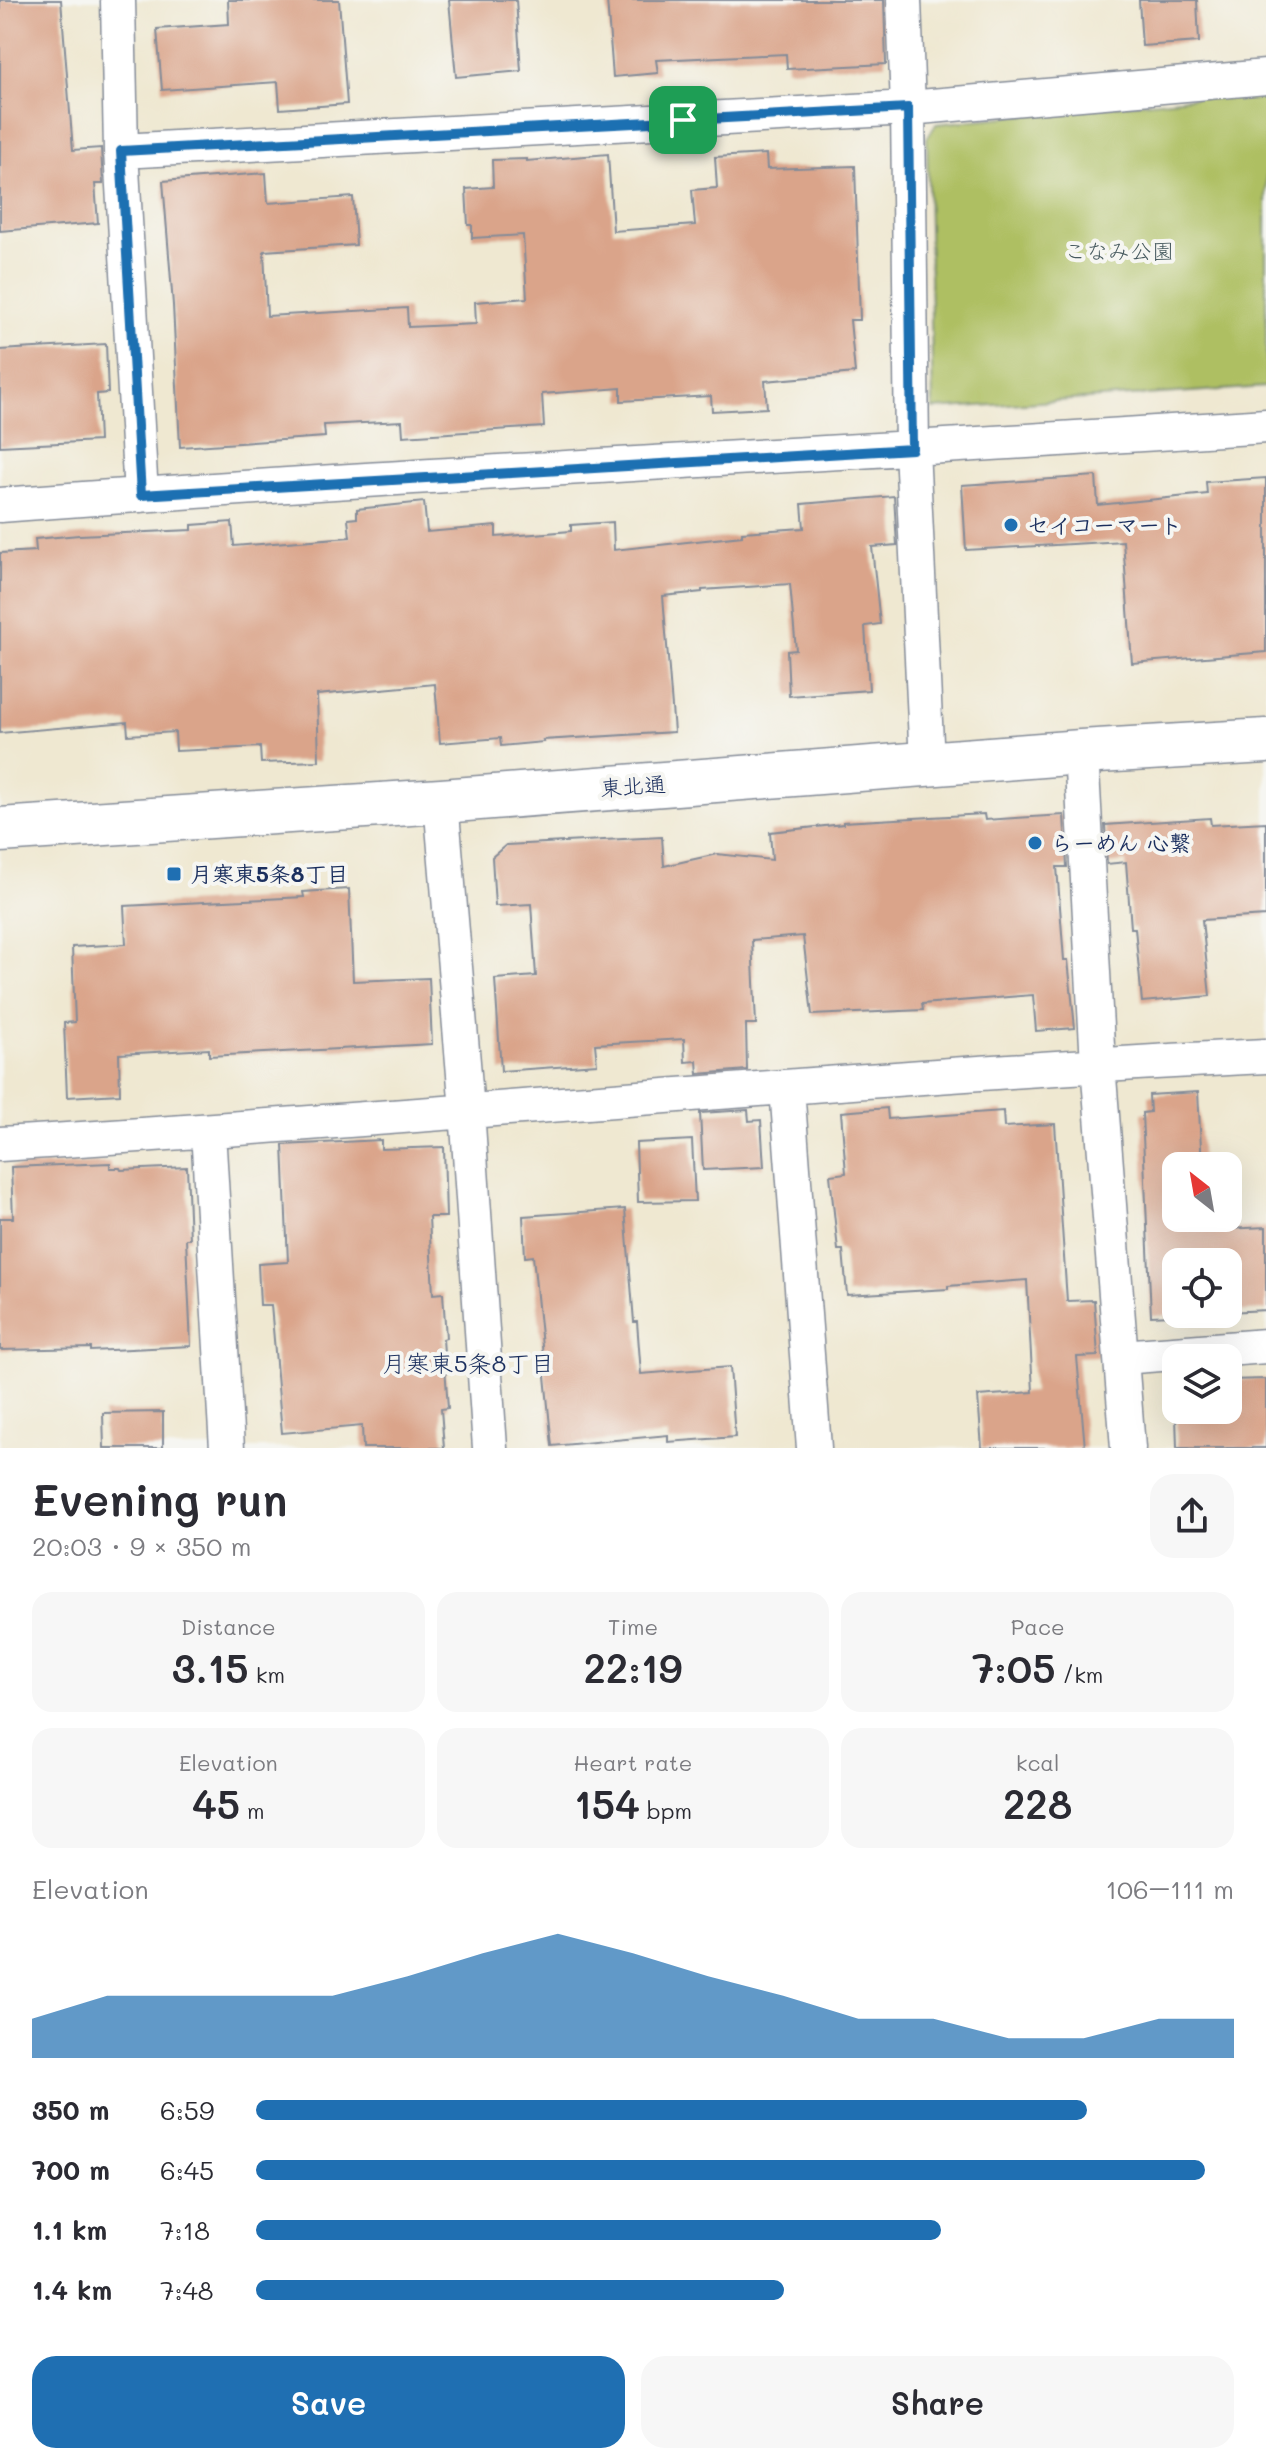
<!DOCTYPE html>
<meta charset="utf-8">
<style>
body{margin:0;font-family:Mali,"Klee One",sans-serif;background:#f7f7f7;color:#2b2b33;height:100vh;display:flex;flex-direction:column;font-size:30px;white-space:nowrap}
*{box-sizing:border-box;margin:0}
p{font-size:26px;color:#7c7c81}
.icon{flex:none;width:44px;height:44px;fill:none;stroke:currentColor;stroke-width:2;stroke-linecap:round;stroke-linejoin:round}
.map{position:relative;height:1448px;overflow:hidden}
.panel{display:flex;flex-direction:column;background:#fff;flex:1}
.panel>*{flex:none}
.needle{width:52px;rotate:329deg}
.tools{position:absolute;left:1162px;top:1152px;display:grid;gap:16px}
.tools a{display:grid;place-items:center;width:80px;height:80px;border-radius:16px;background:#fff;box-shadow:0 8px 32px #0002;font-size:40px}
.pin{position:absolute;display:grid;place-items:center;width:68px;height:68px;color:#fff;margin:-34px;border-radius:16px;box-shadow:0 4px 12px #0006}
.round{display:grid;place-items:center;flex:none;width:84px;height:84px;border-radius:24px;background:#f7f7f7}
.head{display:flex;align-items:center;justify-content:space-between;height:136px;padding:0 32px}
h1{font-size:44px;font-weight:600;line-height:60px}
.figures{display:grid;grid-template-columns:repeat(3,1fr);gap:12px;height:136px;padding:8px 32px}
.figures div{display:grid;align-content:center;border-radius:20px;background:#f7f7f7;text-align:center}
.figures b{font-size:40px;font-weight:600}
.figures small{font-size:22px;font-weight:400}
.figures p{font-size:22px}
.chart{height:224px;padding:16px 32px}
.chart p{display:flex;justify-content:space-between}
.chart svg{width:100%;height:144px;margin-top:8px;fill:#1f6fb2;opacity:.7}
.primary-button{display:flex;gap:16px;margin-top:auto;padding:16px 32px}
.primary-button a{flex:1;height:92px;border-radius:24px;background:#1f6fb2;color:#fff;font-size:32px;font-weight:600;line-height:92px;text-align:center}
.primary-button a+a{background:#f7f7f7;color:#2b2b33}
ul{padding:0 32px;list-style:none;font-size:26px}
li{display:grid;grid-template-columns:128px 96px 1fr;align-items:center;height:60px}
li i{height:20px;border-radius:10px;background:#1f6fb2}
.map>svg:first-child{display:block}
.green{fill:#aebf62;stroke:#647760;stroke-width:2}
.building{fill:#daa48a}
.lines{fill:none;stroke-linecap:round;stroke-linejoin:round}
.minor-casing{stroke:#858c98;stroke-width:37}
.tertiary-casing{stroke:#858c98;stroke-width:47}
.minor{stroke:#fff;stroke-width:34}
.tertiary{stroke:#fff;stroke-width:44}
.route-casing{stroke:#fff;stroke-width:16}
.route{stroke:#1f6fb2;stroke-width:10}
.poi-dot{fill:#1f6fb2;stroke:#f6f6f2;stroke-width:3}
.labels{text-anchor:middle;stroke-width:8;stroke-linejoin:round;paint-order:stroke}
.park-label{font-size:22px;fill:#475a5f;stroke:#f6f6f2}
.poi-label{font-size:22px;font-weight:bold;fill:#1b2f5e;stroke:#f6f6f2;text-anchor:start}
.street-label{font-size:22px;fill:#1b2f5e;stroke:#f6f6f2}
.neighbourhood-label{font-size:24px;fill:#1b2f5e;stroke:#f6f6f2}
</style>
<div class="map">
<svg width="1266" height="1448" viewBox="0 0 1266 1448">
<rect width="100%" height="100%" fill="#f6f6f2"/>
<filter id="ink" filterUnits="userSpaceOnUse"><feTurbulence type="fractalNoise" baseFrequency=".0125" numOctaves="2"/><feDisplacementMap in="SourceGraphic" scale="16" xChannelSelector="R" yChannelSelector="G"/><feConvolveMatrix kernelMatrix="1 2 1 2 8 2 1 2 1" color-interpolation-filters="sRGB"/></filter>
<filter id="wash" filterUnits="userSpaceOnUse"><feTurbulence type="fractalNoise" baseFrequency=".006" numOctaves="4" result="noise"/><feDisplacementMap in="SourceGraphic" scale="32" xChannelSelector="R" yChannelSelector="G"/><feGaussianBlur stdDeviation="1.8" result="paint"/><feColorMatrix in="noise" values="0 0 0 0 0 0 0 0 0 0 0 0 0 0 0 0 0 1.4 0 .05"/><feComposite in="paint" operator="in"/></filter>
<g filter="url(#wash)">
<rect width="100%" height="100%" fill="#efe8d1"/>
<!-- green -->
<path class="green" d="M1266,90V387L933,409L927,138L936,124Z"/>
<g id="blocks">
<!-- building -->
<path class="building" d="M0,0H61L73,150L101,148L103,184H95L98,223L0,231Z
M228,0H339L347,104L280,109L278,82L162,90L157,29L229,24Z
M449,0H516L521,71L456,77Z
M607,0H884L886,64L787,69L786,54L656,60L658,73L613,77Z
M1139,0H1197L1199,42L1142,46Z
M608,154L613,231L695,225L692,190L717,188L715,157L766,154L767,169L855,166L860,320H850L855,373L765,381L767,408L712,411L711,396L621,401V388L542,394L544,427L403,436L402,421L324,425L325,437L180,447L173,305L163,181L266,173L268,203L353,197L356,245L264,251L267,316L407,308L408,327L476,324L475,302L527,298L523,235L472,238V225H468L466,189L493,187L492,160L527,159V161Z
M106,344L108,393L97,394L99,441L0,446V350Z
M1096,476L1098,505L1207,494L1206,482L1266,478V652L1132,663L1123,541L966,550L962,485Z
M894,496L897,545L872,547L880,624L865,626L869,690L789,696L787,651L796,650L790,584L702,590V592L663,596L674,732L543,740L544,742L501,746L500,738L440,743L435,684L317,695L319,761L261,763L260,747L176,751L175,732L128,735L127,722L0,733V553L36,551L35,539L79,535L192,530V525L232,522L234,546L350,537L348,519L357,518V509L424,502L427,532L496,526V537L571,531V525L613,522L614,550L742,536V532L804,528L802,504Z
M984,814L985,820L1064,815L1067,867H1057L1064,960H1068L1075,1028L1036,1031L1033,995L922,1004L923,1010L812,1015L803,936L752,940L756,1024H746L747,1070L698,1074L697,1061L685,1062L684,1039L595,1044L597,1064L501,1071L495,979L536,976L531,904L495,906L492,857L506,845L662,837L664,866L717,854L772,860L770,832L843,824V822Z
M1210,818L1211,825L1266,822V916L1202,920L1210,996L1142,1002L1135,928H1131L1126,862L1107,864L1105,825Z
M349,889L353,981L429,978L432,1044L209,1056V1049L119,1054L120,1094L67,1097L64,1023L75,1022L72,947L126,944L124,906L304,897L303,892Z
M1198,1092L1202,1166H1176V1218H1206L1207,1230L1266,1227V1310L1228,1312V1262H1176V1314H1194L1151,1316L1142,1113L1150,1112L1149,1095Z
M887,1108L888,1119L1003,1111L1004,1127L1055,1124L1067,1301L1094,1300L1098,1356L1077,1357L1085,1448H982L978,1396L1033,1392L1027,1280L948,1286V1289L847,1295L843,1250H838L830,1175L846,1173L841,1112Z
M748,1110L749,1121L761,1120L764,1167L703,1170L700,1113Z
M381,1140V1149L444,1147L446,1217H429L433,1294L443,1293L446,1338L443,1339L448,1408L441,1409L444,1448H363L362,1426L282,1433L271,1305H260L258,1264L288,1262L283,1145Z
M692,1140L695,1201L638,1202L636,1143Z
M110,1163V1168H120L121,1170L187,1167L190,1239H186L191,1346L91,1351V1348L0,1350V1218H13L11,1167Z
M625,1209L634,1322H637L641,1374L730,1367L735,1437L668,1442V1435L552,1446L533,1256L525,1257L523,1216Z
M1266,1379V1448H1177L1175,1383L1176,1410H1228V1380Z
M163,1412V1448H104L103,1413Z"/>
</g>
</g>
<g filter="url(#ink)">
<use href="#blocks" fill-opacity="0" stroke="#858c98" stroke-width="2"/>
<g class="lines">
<defs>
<path id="minor" d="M118,0L121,151L141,495
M904,0L908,108L912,449L927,763
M121,151L908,108L1266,77
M0,505C422,473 844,454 1266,426
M1081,752L1098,1064L1128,1448
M441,801L467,1110L490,1448
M787,1088L814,1448
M208,1131L227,1448
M0,1144C422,1119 843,1077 1266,1056
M1121,1357L1266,1346"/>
<path id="tertiary" d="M0,830L441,801L1081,752L1266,741"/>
</defs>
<!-- minor casing -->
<use href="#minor" class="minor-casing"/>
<!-- tertiary casing -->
<use href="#tertiary" class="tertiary-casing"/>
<!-- minor -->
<use href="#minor" class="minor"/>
<!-- tertiary -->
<use href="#tertiary" class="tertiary"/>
</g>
</g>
<g class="lines" filter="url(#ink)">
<defs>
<path id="route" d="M908,108L912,449L141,495L121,151Z"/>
</defs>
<!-- route casing -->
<use href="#route" class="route-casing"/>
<!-- route -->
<use href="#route" class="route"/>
</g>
<!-- markers -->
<g class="poi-dot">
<circle cx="1011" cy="525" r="8"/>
<circle cx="1035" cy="843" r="8"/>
<rect x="166" y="866" width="16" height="16" rx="4"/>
</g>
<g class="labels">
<!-- park labels -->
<g class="park-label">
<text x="1119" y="259">こなみ公園</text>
</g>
<!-- poi labels -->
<g class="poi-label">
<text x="1027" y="533">セイコーマート</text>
<text x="1051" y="851">らーめん 心繋</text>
<text x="190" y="882">月寒東5条8丁目</text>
</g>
<!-- street labels -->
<g class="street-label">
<text transform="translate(633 786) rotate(-4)" y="8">東北通</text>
</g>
<!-- neighbourhood labels -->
<g class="neighbourhood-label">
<text x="468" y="1372">月寒東5条8丁目</text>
</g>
</g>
</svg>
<div class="tools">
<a><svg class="needle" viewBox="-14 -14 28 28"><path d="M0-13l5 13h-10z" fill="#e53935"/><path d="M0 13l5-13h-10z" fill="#7c7c81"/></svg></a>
<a><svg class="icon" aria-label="locate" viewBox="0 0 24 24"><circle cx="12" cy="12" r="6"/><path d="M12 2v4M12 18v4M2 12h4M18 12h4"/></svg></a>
<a><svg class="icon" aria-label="layers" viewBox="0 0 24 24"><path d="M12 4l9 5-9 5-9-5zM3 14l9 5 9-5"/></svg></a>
</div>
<div class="pin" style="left:683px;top:120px;background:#1e9e55"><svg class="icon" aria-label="arrive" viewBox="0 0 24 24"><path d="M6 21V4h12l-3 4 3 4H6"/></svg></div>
</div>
<section class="panel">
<div class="head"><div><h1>Evening run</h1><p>20:03 · 9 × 350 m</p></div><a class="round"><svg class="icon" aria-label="share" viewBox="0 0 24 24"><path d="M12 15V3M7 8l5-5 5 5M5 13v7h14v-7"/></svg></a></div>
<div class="figures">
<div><p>Distance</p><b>3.15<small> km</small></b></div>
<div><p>Time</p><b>22:19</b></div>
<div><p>Pace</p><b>7:05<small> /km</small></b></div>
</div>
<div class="figures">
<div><p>Elevation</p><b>45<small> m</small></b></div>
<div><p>Heart rate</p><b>154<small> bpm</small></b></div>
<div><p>kcal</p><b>228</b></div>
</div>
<div class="chart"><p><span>Elevation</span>106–111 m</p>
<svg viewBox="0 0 160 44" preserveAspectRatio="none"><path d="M0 44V32L10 25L20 25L30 25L40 25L50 19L60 12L70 6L80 12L90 19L100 25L110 32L120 32L130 38L140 38L150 32L160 32V44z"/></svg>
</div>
<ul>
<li><b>350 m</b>6:59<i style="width:85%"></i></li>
<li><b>700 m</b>6:45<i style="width:97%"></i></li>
<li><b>1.1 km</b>7:18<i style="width:70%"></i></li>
<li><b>1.4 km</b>7:48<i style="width:54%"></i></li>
</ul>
<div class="primary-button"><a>Save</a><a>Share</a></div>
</section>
